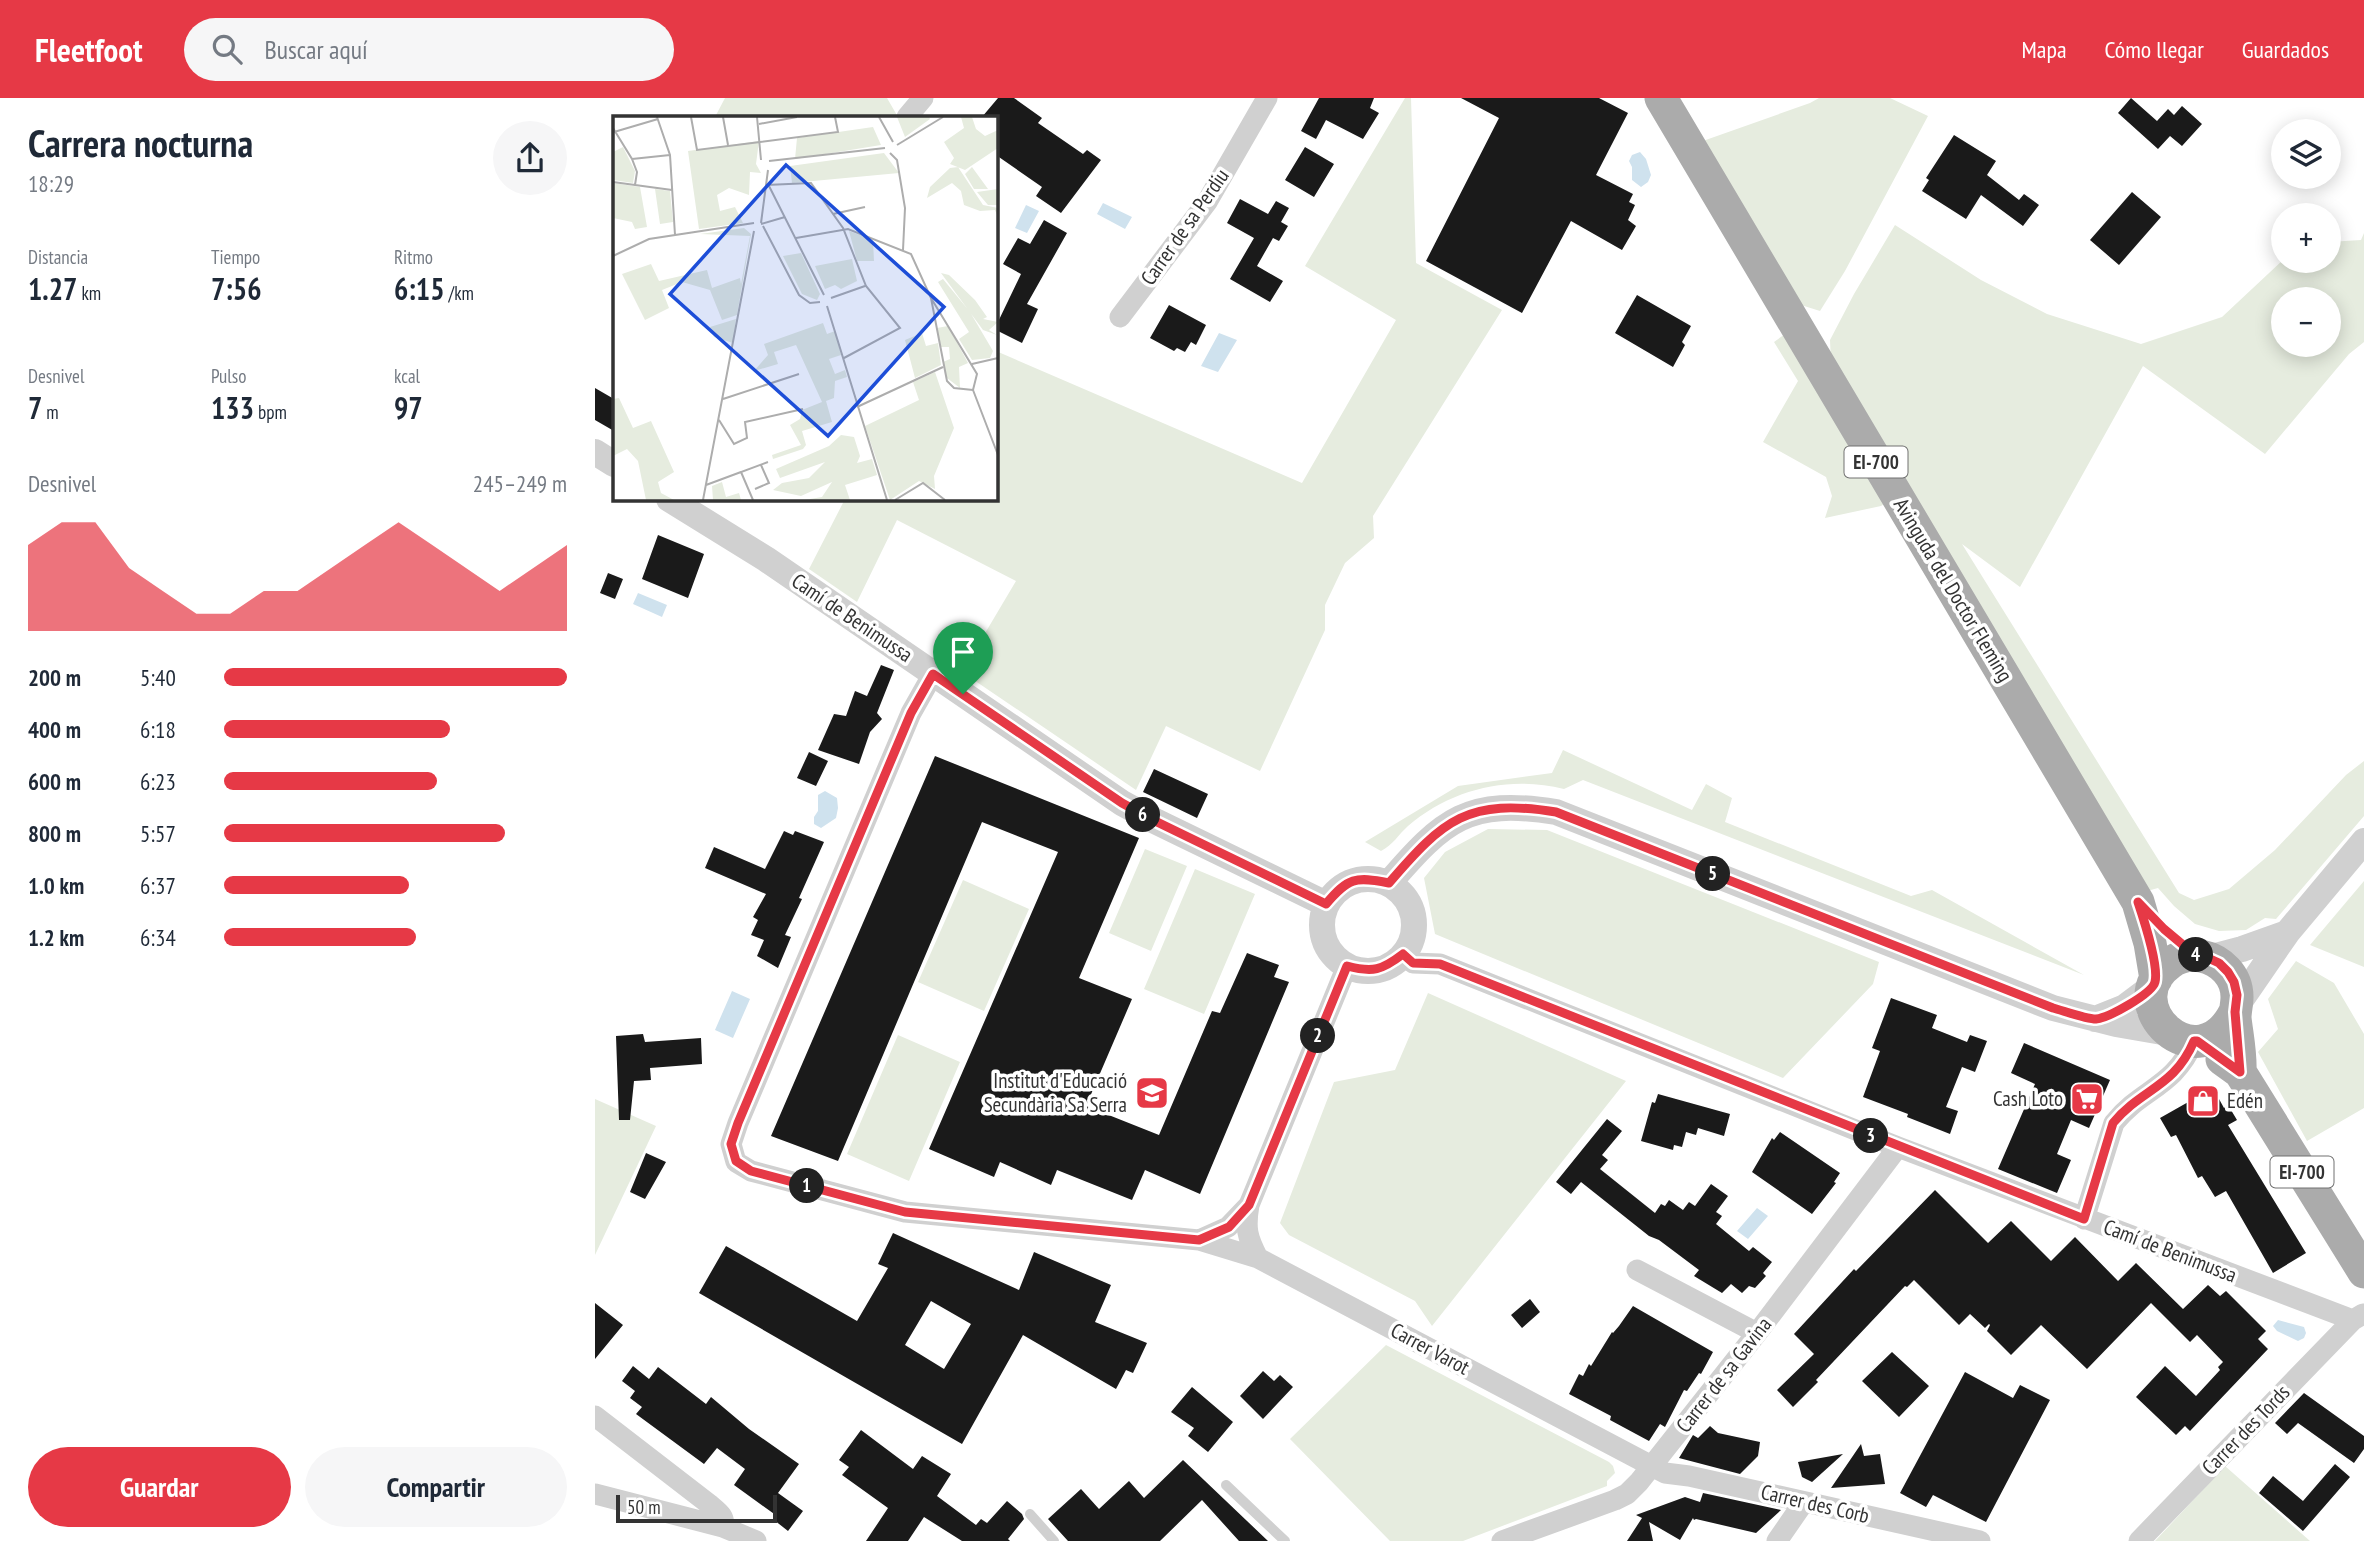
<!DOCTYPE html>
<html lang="es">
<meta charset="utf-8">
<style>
body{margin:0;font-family:"PT Sans Narrow",sans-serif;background:#f6f6f7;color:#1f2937;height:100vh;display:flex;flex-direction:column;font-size:26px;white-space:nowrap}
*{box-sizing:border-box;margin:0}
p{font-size:23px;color:#747a83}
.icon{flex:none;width:38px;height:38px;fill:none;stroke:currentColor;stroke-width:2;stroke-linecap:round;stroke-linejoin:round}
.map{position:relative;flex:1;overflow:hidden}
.sheet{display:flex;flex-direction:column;background:#fff;width:595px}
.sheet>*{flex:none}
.buttons{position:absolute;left:1676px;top:21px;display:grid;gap:14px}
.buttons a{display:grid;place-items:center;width:70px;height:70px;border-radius:50%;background:#fff;box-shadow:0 4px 18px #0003;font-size:35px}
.scale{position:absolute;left:21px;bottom:18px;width:161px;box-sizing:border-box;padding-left:7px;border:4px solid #333;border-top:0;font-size:19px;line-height:24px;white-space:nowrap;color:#333;-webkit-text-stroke:5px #fff;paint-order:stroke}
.pin{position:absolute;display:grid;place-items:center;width:60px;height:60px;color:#fff;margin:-72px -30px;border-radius:50% 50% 50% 0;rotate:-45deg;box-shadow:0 0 7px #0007}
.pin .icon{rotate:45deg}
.km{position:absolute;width:35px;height:35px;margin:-18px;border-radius:50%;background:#222;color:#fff;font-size:19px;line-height:35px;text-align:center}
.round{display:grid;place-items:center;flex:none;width:74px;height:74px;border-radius:37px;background:#f6f6f7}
.headline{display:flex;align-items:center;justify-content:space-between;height:119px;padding:0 28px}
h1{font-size:38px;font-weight:700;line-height:52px}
.metrics{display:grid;grid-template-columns:repeat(3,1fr);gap:10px;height:119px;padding:7px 28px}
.metrics div{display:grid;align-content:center}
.metrics b{font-size:30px;font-weight:700}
.metrics small{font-size:19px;font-weight:400}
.metrics p{font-size:19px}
.chart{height:196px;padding:14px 28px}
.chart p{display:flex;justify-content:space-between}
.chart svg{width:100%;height:126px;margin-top:7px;fill:#e63946;opacity:.7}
.cta{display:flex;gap:14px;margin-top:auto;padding:14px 28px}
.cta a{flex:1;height:80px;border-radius:42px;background:#e63946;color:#fff;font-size:28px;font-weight:700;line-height:80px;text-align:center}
.cta a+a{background:#f6f6f7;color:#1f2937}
ul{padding:0 28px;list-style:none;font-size:23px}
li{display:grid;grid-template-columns:112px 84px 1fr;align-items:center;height:52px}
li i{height:18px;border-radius:9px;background:#e63946}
header{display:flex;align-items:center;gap:42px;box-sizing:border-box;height:98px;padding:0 35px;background:#e63946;color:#fff}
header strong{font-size:33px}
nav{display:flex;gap:38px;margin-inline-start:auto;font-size:24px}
.search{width:490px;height:63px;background:#f6f6f7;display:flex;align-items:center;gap:18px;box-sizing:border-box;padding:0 24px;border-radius:38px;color:#747a83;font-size:26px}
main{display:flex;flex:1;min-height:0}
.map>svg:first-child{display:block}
.green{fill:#e6ecdf;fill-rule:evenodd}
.water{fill:#cfe2ee}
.building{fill:#1a1a1a;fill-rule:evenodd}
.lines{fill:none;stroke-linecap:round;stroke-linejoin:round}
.service{stroke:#d0d0d0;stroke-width:10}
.minor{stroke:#d0d0d0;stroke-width:21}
.tertiary{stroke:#d0d0d0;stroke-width:26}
.primary{stroke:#ababab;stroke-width:33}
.route-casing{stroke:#fff;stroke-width:14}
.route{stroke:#e63946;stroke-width:9}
.labels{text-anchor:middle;stroke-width:7;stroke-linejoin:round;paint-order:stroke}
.shield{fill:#fff;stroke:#707070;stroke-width:2}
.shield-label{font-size:19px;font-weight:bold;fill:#333}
.street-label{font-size:21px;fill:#333;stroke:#fff}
.poi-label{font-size:21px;fill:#333;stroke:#fff;text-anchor:end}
.inset-road{fill:none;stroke:#adadad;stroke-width:2}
.view{fill:#1d4ed8;fill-opacity:0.15;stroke:#1d4ed8;stroke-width:3.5}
.inset-edge{fill:none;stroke:#333;stroke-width:3.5}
</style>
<header>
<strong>Fleetfoot</strong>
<div class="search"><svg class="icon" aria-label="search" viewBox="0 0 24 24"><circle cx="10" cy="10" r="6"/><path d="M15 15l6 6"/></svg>Buscar aquí</div>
<nav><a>Mapa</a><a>Cómo llegar</a><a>Guardados</a></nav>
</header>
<main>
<section class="sheet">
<div class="headline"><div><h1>Carrera nocturna</h1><p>18:29</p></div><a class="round"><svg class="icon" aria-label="share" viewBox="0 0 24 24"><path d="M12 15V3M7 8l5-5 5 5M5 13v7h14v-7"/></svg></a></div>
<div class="metrics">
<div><p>Distancia</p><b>1.27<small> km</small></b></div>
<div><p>Tiempo</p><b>7:56</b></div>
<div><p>Ritmo</p><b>6:15<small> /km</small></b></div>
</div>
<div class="metrics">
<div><p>Desnivel</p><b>7<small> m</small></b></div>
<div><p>Pulso</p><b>133<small> bpm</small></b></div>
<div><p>kcal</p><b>97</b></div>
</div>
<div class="chart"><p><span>Desnivel</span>245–249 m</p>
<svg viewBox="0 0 160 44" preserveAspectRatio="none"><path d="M0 44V14L10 6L20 6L30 22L40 30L50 38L60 38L70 30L80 30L90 22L100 14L110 6L120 14L130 22L140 30L150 22L160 14V44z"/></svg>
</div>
<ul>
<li><b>200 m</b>5:40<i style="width:100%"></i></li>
<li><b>400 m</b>6:18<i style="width:66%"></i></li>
<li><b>600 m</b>6:23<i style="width:62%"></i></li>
<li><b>800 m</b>5:57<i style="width:82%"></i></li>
<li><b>1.0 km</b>6:37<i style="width:54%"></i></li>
<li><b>1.2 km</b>6:34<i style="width:56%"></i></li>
</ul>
<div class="cta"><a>Guardar</a><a>Compartir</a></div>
</section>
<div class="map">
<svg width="1769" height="1443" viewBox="0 0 1769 1443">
<rect width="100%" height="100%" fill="#fff"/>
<!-- green -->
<path class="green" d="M130,0H292L303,19H120Z
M810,0H816L821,165L907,212L778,418L779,440L750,465L730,507V532L665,673L571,628L541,692L367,574L421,483L302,422L262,504L214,471L250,401H401V253L707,385L801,222L710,168Z
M1224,0H1295L1333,18L1250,173L1225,213L1206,207L1105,44L1215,5Z
M1300,127L1386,182L1452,216L1546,246L1627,219L1689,161L1734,163V144L1766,142L1769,135V244L1754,256L1670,356L1548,268L1425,489L1367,446L1584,795L1599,802L1634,791L1680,752L1751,677L1769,663V718L1681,821L1670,820L1651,832L1624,833L1600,826L1579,808L1563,790L1552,793L1236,265L1235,242L1259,196ZM1689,201H1734V247H1689Z
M1190,236L1292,404L1286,408L1230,420L1237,398L1231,379L1168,344L1203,283L1179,244Z
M968,652L1097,712L1111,686L1137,700L1130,724L1316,798L1337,792L1489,877L988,682L969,691C914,677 856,691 813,728C803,737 798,747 786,753L770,744L863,688L957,675Z
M893,731L952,732L1284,864L1278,886L1188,980L840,836L829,780L850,754Z
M550,751L592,768L556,853L514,835Z
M600,771L660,796L609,916L549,891Z
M368,782L434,811L389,913L323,884Z
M1769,783V869L1715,847Z
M1701,863L1739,885L1769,936V1010L1712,1043L1663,954L1683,931L1673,901Z
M833,895L1031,983L837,1228L820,1203L694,1137L685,1125L739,984L800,972Z
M303,937L365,964L314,1083L252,1056Z
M0,1001L61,1028L0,1157Z
M791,1247L1014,1364L1018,1368L1020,1375L1012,1383V1388L868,1443H795L695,1341Z
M1630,1368L1715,1443H1560Z"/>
<!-- water -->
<path class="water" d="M1045,54L1051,61L1056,77L1053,84L1046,89L1037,82V69L1034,63L1037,57Z
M508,105L537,119L530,131L502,116Z
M431,107L444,113L432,135L420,130Z
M624,235L642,242L623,274L606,268Z
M43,495L72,507L67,519L38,506Z
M230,693L242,700L243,710L241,720L226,730L219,726V719L223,713V697Z
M137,893L155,901L138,940L120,932Z
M1162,1110L1173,1118L1153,1141L1142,1133Z
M1683,1222L1709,1229L1711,1235L1709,1240L1703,1243L1682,1233L1678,1228Z"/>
<!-- building -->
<path class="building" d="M403,0H419L447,20L443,25L488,56L492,52L506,62L466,115L441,98L447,89L401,57V19H387Z
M724,0H779L775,10L784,15L768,41L731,22L721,41L706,33Z
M866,0H1004L1033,15L1001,77L1038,96L1034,104L1040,107L1033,122L1041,128L1027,152L976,123L927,215L831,163L904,20Z
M1536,0L1562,23L1573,11L1579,17L1587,8L1607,26L1587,48L1575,38L1563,51L1523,15Z
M1359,37L1401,63L1392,77L1424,102L1429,96L1444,107L1428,128L1386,97L1371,121L1327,93L1334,82L1331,80Z
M710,49L739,66L719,99L690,82Z
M1537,94L1566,119L1524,167L1495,142Z
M645,101L673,116L681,103L694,110L686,124L693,128L684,143L678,140L662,168L688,183L675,204L635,181L659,140L632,125Z
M449,122L472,135L432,206L443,211L427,245L401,232V228L426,176L408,166L423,140L435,146Z
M1042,197L1096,228L1087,244L1090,247L1078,269L1020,235Z
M574,207L611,227L601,247L596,244L590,254L582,250L579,253L555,240Z
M0,290L19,301V333L0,322Z
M63,437L109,456L93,500L47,481Z
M13,475L28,481L20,501L5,495Z
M286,567L299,572L282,615L287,621L275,634L264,666L223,652L239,616L251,618L260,593L272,598Z
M214,654L233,663L221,688L202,680Z
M340,658L544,740L484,880L537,901L491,1008L564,1037L617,913L625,915L652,855L684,867L679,879L694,884L605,1096L550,1072L537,1102L462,1072L456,1087L405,1064L399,1079L334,1051L463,754L387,724L243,1063L176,1038Z
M559,671L613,696L602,720L548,694Z
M189,733L198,737L200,733L229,744L204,800L207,801L190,837L196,839L183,870L162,858L169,842L156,837L163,822L158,819L171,796L110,770L119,749L170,771Z
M1296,900L1342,917L1337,930L1372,944L1375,937L1392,943L1380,974L1367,969L1351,1009L1363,1013L1355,1036L1312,1019L1313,1016L1268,999L1285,953L1277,950Z
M48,936L50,944L106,940L107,966L55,970L56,982L39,983L35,1022H24L21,938Z
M1429,945L1515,982L1494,1030L1476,1022L1462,1056L1476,1062L1462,1095L1403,1071L1440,986L1416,975Z
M1618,990L1629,1010L1633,1007L1642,1022L1633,1027L1711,1155L1678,1175L1631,1093L1620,1099L1607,1078L1603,1080L1581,1037L1576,1039L1565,1020Z
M1063,996L1135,1016L1129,1038L1103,1030L1101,1037L1091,1034L1087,1049L1079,1047L1078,1052L1046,1043L1057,1004L1060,1005Z
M1012,1021L1027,1033L1007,1057L1013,1062L1005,1071L1060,1115L1066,1106L1070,1108L1074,1102L1088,1112L1094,1104L1100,1108L1116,1086L1133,1098L1121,1114L1127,1118L1121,1126L1154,1153L1158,1149L1177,1164L1168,1175L1171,1178L1160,1190L1154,1188L1147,1195L1136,1186L1127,1195L1099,1178L1104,1172L1064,1142L1054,1138L986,1084L976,1096L961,1084Z
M1185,1034L1245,1075L1239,1084L1241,1085L1217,1116L1157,1074L1177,1040L1179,1042Z
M51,1055L71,1064L50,1101L35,1094Z
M1340,1092L1393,1145L1416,1123L1456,1163L1480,1139L1523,1183L1541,1165L1588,1211L1613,1187L1625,1198L1631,1193L1671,1233L1663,1241L1673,1251L1595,1333L1590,1328L1581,1337L1541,1299L1570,1268L1601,1298L1625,1272L1623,1269L1628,1264L1602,1237L1595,1244L1556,1205L1492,1271L1446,1227L1416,1257L1392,1233L1395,1227L1394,1226L1390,1230L1375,1216L1364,1227L1319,1182L1312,1189L1310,1188L1221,1282L1223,1284L1198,1309L1182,1292L1219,1256L1199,1236L1259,1171L1261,1173Z
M298,1135L424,1192L439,1154L516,1187L500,1224L552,1245L538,1275L531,1272L521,1291L428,1237L367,1346L104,1195L131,1148L262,1223L293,1170L283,1166ZM336,1203L376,1226L349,1271L310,1247Z
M935,1201L945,1214L927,1230L916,1217Z
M0,1205L28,1227L0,1261Z
M1038,1208L1118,1254L1106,1276L1104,1275L1092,1293L1089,1292L1070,1329L1065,1326L1054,1343L1015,1322L1016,1318L974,1296L984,1276L988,1278L994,1266L996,1268L1017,1234L1018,1235L1024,1228Z
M1297,1254L1334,1288L1304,1319L1267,1283Z
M38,1268L54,1281L63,1269L111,1306L116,1299L154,1331L204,1366L183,1395L208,1413L193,1433L179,1422L182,1418L139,1387L150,1371L122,1350L109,1366L41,1316L47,1309L35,1300L40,1293L27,1283Z
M668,1273L679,1283L685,1277L698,1289L668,1321L645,1298Z
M1370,1274L1418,1300L1425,1287L1455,1302L1391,1424L1338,1397L1331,1409L1305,1395Z
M597,1289L638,1324L613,1354L593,1338L599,1330L576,1314Z
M1709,1295L1769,1338V1351L1759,1365L1703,1325L1692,1336L1680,1325Z
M1115,1328L1123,1335L1165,1344L1163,1358L1145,1376L1084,1360L1098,1337L1103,1340Z
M266,1332L318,1371L327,1358L356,1376L342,1398L381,1427L386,1421L392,1425L412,1403L427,1416L429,1421L413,1441L415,1443H367L329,1419L313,1443H271L293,1410L247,1377L254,1369L244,1362Z
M1266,1346L1269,1358L1285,1356L1290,1386L1236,1390Z
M1248,1356L1217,1384L1207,1379L1203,1364Z
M588,1362L673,1443H644L607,1402L565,1443H473L453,1421L486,1391L504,1411L534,1383L549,1400Z
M1740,1366L1755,1379L1708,1433L1664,1395L1678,1378L1708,1403Z
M1108,1395L1186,1412L1161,1435L1101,1421L1099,1422L1098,1420L1085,1442L1054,1424L1058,1443H1032L1047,1420L1041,1417L1090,1399L1105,1404Z"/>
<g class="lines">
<!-- service -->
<path class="service" d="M631,1387L690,1443
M435,1416L459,1443"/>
<!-- minor -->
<path class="minor" d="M312,19L328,0
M525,219L612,104L672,0
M338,576L316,615L143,1025L136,1046L141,1064L156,1073L310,1114L604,1142L633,1129L654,1107L752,868
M808,856L818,865L845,866L1303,1049L1758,1222
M654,1107C650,1130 652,1139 663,1160
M1489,1121L1519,1025C1547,990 1579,990 1599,943
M604,1142L663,1160L1070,1375L1094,1378L1385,1443
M1042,1172L1162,1235
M0,1318L114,1406C122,1413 131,1418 128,1429
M0,1396L128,1429L161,1443
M907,1443L1020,1402L1032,1396L1044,1384L1162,1235L1303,1049
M1182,1443L1209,1404
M1544,1443L1758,1222L1768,1216"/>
<!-- tertiary -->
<path class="tertiary" d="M0,354L19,366
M74,401L171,461L527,705L560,723L731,806
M727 827a46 46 0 1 1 92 0a46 46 0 1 1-92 0Z
M794,785C849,721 873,700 961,714L1458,910L1521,926L1573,935
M1613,860L1647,851L1692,835
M1641,909L1692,835L1769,743
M1500,921L1530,909L1558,888"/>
<!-- primary -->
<path class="primary" d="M1066,0L1543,804L1555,845L1561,881
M1640,914C1603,987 1518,906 1575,865C1583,859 1595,856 1606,858C1626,862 1642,878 1642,899C1642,906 1640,913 1640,920C1642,938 1646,956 1645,974
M1627,961L1645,974L1769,1174"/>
</g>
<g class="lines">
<defs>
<path id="route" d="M338,576L527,705L560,723L731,806C753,780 760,778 794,785C849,721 873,700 961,714L1458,910C1469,913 1491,921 1501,921C1513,920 1557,896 1560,884C1564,867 1549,822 1543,804L1569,831L1600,857L1613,860L1624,865L1633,874L1639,884L1642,897L1640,914L1645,974L1602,943H1599C1579,990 1547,990 1518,1025L1489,1121L845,866L818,865L808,856C787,872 778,875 752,868L654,1107L634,1129L604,1142L310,1114L156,1073L141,1063L136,1046L143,1025L316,615Z"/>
</defs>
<!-- route casing -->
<use href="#route" class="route-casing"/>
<!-- route -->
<use href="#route" class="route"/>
</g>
<!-- icons -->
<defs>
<symbol id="university-square" viewBox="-11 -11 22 22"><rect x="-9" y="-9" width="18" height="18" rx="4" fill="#e63946" stroke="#fff"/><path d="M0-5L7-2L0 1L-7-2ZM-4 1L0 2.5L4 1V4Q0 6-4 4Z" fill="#fff"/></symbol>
<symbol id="supermarket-square" viewBox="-11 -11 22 22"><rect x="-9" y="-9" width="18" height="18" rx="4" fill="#e63946" stroke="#fff"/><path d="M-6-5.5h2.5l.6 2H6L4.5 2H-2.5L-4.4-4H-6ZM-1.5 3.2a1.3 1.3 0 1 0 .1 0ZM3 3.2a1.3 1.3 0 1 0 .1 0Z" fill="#fff"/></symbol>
<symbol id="shop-square" viewBox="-11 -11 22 22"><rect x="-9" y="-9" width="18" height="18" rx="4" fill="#e63946" stroke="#fff"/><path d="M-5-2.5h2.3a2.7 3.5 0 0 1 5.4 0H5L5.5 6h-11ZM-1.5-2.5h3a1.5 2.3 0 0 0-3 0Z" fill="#fff"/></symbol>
</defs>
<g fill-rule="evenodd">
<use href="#university-square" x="538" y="976" width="38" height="38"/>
<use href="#supermarket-square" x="1473" y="982" width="38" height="38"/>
<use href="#shop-square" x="1589" y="984" width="38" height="38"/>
</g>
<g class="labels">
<!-- shield labels -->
<g class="shield">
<rect x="1249.5" y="348.5" width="63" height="31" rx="5"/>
<rect x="1675.5" y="1058.5" width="63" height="31" rx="5"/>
</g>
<g class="shield-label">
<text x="1281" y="371">EI-700</text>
<text x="1707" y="1081">EI-700</text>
</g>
<!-- street labels -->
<g class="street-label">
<text transform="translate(590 129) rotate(-55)" y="7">Carrer de sa Perdiu</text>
<text transform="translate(1358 492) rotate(59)" y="7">Avinguda del Doctor Fleming</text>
<text transform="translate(257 520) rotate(34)" y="7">Camí de Benimussa</text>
<text transform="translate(1575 1153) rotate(21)" y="7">Camí de Benimussa</text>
<text transform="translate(835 1251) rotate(28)" y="7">Carrer Varot</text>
<text transform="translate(1129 1277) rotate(-52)" y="7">Carrer de sa Gavina</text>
<text transform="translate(1651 1332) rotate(-46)" y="7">Carrer des Tords</text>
<text transform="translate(1220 1406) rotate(13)" y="7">Carrer des Corb</text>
</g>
<!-- poi labels -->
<g class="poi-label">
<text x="532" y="990">Institut d'Educació<tspan x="532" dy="24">Secundària Sa Serra</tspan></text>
<text x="1468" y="1008">Cash Loto</text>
<text x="1632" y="1010" text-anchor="start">Edén</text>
</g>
</g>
<!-- overview -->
<g transform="translate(18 18)">
<rect width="385" height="385" fill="#fff"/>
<path d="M284,1H316L317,3L292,21ZM348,1H359L363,13L372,20L385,14V32L352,54L337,48L341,42L331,26L351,12ZM260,11L268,29L182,43L184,22ZM146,25L143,48L148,57L137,56L136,79L116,72L104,79L107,95L122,91L130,107L86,113L75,35ZM10,31L22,55L20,67L0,64V36ZM271,37L286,57L179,67L177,50ZM345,51L370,89L385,92V101L382,94L367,95L351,89L348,75L339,67L314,82L317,71L337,52ZM359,51L375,73H361L352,58ZM0,67L27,71L34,111L22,113L19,106L0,102ZM42,73L57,75L60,106L47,108ZM385,73V89H375L364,76ZM131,112L138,118L124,199L109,204L97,174L69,166L49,174L56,192L32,204L9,158L38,148L46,165L94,154L99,172L127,162L128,168L137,120L87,118ZM236,115L260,124L261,145H244ZM188,137L207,178L204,184L189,178L170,140ZM239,143L244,165L228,173L222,169L212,173L202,150ZM328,157L336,159L362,184L374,201L370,203L385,206L376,214L384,219L370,214ZM330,163L357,196L380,235L377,242L359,244L346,223L356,216L325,166ZM123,203L120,227L101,221L97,211ZM210,207L214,218L222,215L228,239L216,243L222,258L232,254L234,261L222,265L221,282L213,285L219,306L189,315L193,329L190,333L160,343L159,339L188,329L177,309L187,303L189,294L209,286L183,229L161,236L165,248L141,255L155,239L151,228ZM335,210L355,247L346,251L347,272L334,262L330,246L337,243L336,231H328L324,212ZM309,217L313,230L325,227L328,249L302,262L292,224ZM322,256L341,312L321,360L322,373L306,365L277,384L252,310L306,284L300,266ZM6,282L20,312L38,305L61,356L45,366L48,377L61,384H33L25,345L14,333L0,340V283ZM228,319L241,321L247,340L244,347L259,343L264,359L232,369L237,384H191L209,381L219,366L188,380L160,374L169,367L196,362L212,346L167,362L163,353L216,330ZM109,366L113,381L126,377L128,384H100L99,370Z" fill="#e6ecdf"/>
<path class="inset-road" d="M44,1L57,39L62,119M78,1L84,34L225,16L222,1M110,1L115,29M144,1L148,44M266,1L280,26M146,8L184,1M0,12L19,43L24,56L22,69M1,16L45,3M284,29L330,1M277,37L284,44L292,92L290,134M19,43L57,39M156,45L272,32M0,66L59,74M153,69L198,67L230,112L253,170L287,212L231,242M156,70L211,179M220,98L252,91M148,107L155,54M148,108L172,101M150,110L186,179L197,187L207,186M183,122L235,113L298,138L318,182L334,265L341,272L360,274M0,140L36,123L141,107M218,182L252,170M318,182L364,258L360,274M214,190L274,384M359,248L385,242M360,274L385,339M110,283L186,258M244,291L330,251M106,304L121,328L134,322L132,306L190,293M93,369L128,356M142,373L156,367L148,349M90,384L141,115M140,384L128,356L155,346M282,384L310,367L332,384"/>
<path class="view" d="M173,49L331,191L215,320L57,178Z"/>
<rect width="385" height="385" class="inset-edge"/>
</g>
</svg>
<div class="buttons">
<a><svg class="icon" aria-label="layers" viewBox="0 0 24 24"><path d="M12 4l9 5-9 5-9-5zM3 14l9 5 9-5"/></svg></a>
<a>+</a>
<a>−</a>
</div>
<div class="scale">50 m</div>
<div class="pin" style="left:368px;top:596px;background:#1e9e55"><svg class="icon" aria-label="arrive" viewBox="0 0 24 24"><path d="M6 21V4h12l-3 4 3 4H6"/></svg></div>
<b class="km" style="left:212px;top:1088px">1</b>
<b class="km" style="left:723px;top:938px">2</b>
<b class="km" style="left:1276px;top:1038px">3</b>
<b class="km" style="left:1601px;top:857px">4</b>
<b class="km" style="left:1118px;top:776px">5</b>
<b class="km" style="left:548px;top:717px">6</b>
</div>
</main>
